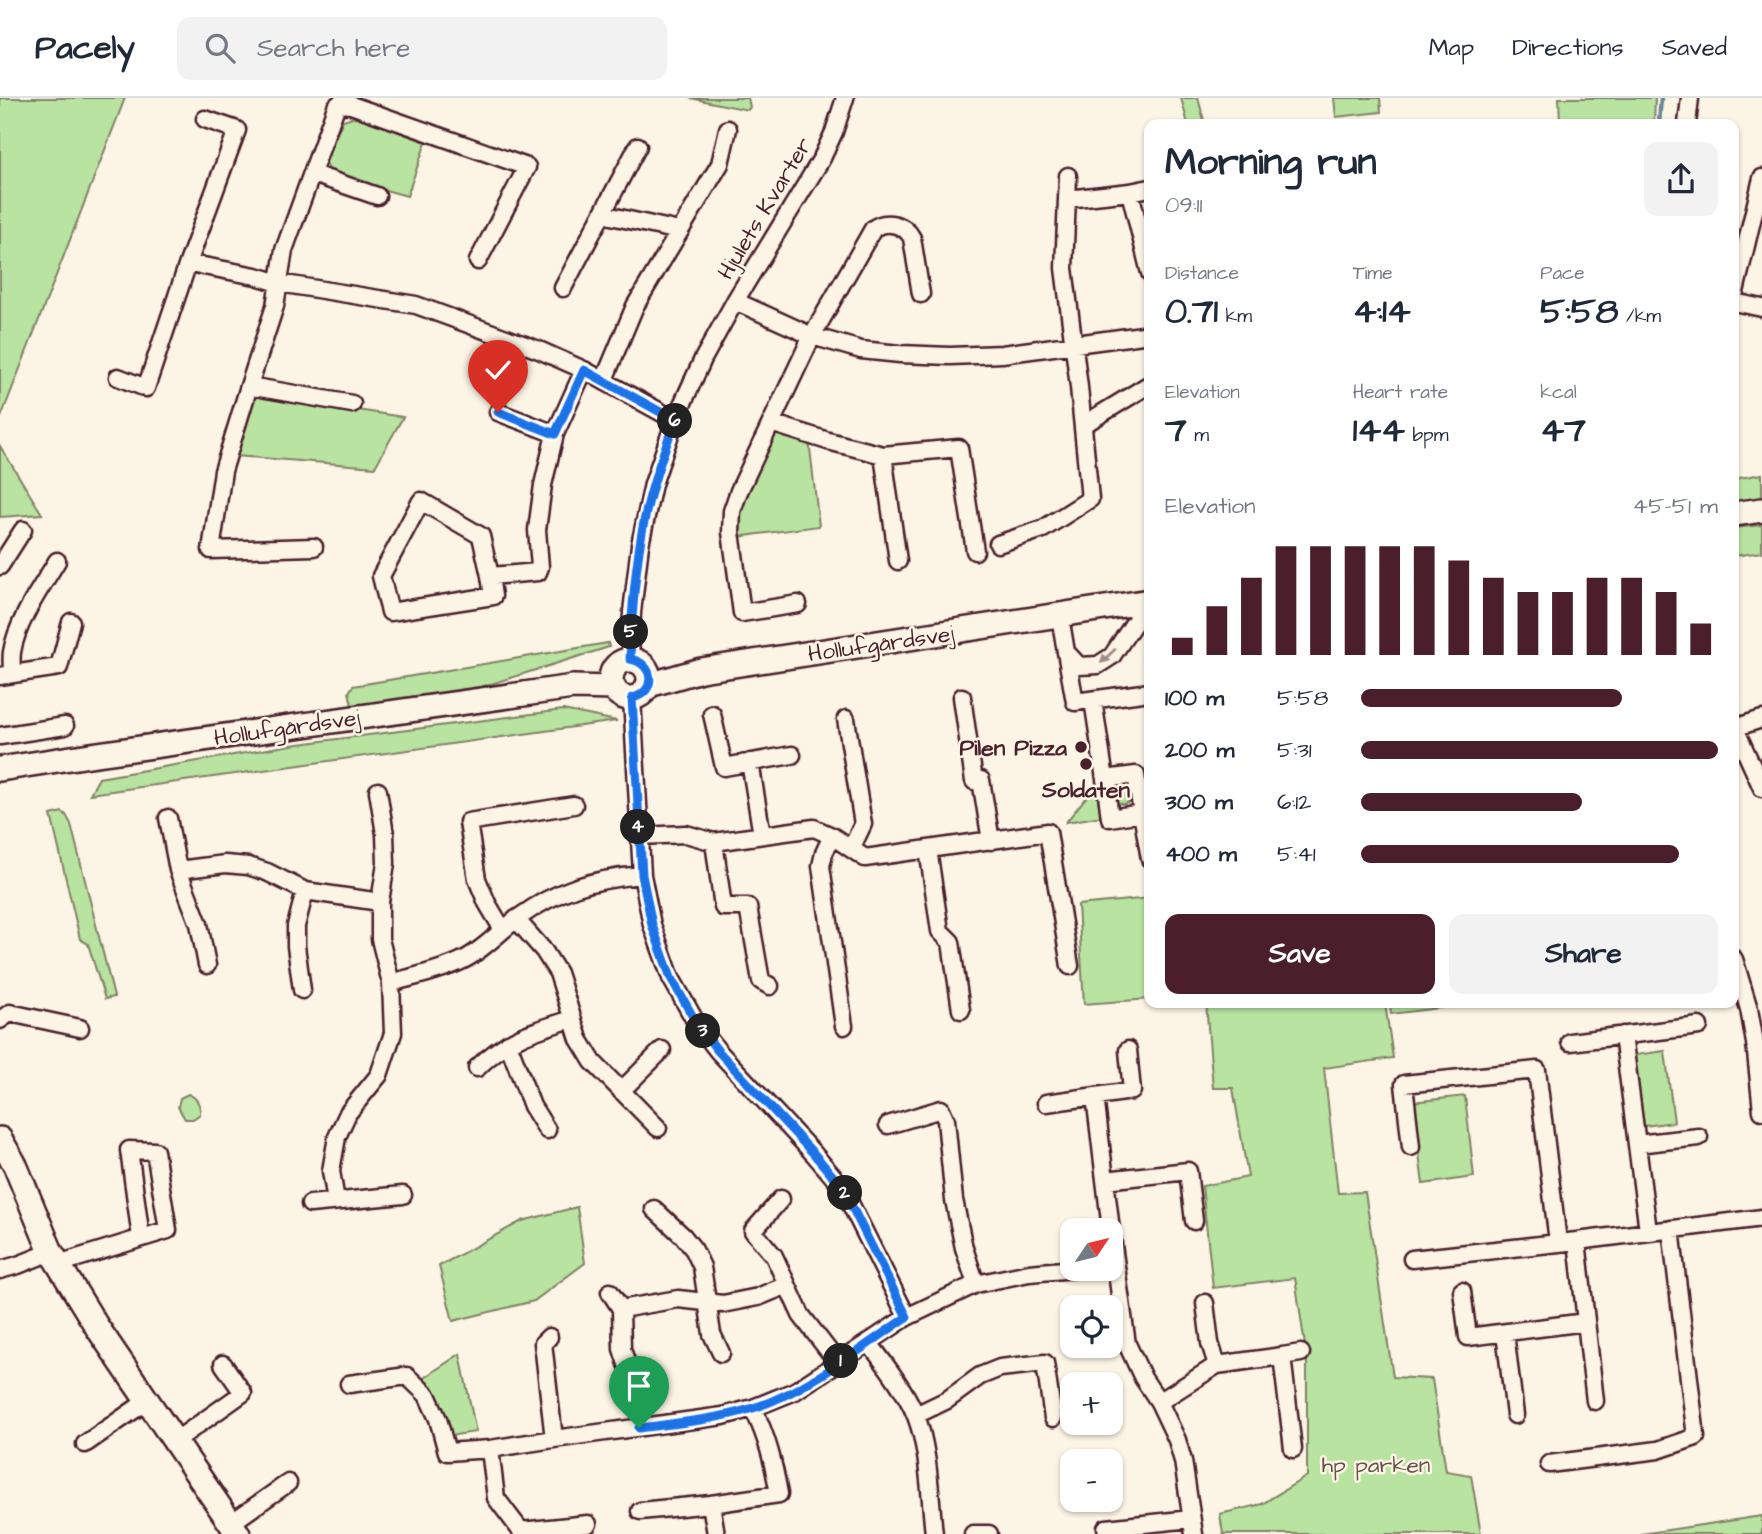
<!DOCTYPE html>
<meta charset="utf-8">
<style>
body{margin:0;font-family:"Architects Daughter",sans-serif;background:#f2f2f3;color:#1f2937;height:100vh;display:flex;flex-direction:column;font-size:26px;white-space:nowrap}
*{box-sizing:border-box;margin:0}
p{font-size:23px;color:#747a83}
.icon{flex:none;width:38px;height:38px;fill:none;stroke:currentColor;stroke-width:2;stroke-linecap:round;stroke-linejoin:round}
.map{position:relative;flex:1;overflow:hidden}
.panel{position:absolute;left:1144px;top:21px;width:595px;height:889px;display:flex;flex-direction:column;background:#fff;border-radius:14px;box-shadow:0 2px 5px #0004}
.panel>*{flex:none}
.needle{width:46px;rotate:55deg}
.buttons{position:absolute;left:1060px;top:1120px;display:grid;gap:14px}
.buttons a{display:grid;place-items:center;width:63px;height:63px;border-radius:14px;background:#fff;box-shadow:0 2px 5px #0004;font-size:35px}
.pin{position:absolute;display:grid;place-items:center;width:60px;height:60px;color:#fff;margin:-72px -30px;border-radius:50% 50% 50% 0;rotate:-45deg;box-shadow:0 0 7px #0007}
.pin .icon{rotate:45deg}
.km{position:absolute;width:35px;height:35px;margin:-18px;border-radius:50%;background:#222;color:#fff;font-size:19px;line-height:35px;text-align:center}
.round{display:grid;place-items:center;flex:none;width:74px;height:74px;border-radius:14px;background:#f2f2f3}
.overview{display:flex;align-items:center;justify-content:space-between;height:119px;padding:0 21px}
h1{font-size:38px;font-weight:700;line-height:52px}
.stats{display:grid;grid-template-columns:repeat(3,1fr);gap:10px;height:119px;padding:7px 21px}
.stats div{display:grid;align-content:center}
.stats b{font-size:35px;font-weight:700}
.stats small{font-size:19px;font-weight:400}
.stats p{font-size:19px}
.chart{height:196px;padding:14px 21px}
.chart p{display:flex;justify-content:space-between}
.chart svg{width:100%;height:126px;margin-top:7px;stroke:#4a1f2b;stroke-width:6}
.cta{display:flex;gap:14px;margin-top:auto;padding:14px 21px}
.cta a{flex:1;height:80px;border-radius:14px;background:#4a1f2b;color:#fff;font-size:28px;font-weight:700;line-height:80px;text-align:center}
.cta a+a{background:#f2f2f3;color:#1f2937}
ul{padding:0 21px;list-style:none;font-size:23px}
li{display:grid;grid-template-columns:112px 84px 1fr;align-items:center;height:52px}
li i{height:18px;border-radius:9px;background:#4a1f2b}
header{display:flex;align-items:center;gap:42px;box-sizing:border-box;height:98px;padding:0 35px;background:#fff;border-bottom:2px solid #e0e1e3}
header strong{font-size:33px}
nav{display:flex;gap:38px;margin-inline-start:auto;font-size:24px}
.search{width:490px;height:63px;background:#f2f2f3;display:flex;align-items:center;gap:18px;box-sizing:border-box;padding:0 24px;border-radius:14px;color:#747a83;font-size:26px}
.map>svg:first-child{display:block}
.green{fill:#b8e3a0;stroke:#818166;stroke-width:2}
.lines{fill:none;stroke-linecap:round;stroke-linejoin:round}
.stream{stroke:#6b8699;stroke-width:4.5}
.street-casing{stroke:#4a1f2b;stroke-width:21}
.secondary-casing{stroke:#4a1f2b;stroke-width:28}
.street{stroke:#fcf5e5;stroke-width:16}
.secondary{stroke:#fcf5e5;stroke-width:23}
.oneway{fill:#a38a88}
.route-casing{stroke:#fff;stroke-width:14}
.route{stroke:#1a73e8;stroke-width:9}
.poi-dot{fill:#4a1f2b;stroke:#fcf5e5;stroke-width:2.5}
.labels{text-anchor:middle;stroke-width:5;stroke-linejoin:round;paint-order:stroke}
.street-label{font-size:23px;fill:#4a1f2b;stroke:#fcf5e5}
.poi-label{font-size:23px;font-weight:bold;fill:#4a1f2b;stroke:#fcf5e5;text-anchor:end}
.park-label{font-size:23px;fill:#665048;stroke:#fcf5e5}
</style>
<header>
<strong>Pacely</strong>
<div class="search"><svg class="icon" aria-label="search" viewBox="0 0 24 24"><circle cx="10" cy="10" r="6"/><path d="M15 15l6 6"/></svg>Search here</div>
<nav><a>Map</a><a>Directions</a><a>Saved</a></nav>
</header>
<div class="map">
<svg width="1762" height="1436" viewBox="0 0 1762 1436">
<rect width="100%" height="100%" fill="#fcf5e5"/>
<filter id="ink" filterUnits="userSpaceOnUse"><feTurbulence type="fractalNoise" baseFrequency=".0143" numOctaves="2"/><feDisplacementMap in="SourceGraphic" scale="14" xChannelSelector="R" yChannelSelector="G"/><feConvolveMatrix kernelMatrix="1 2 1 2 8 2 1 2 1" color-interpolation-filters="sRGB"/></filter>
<g filter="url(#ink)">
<!-- green -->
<path class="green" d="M0,0H125L0,322Z
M690,0H748L750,9L748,12Z
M1181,0H1198L1205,26H1188Z
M1334,0H1380L1381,14L1336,19Z
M1559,0H1655L1654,26H1560Z
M356,18L426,44L407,98L331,77L325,63L343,22Z
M260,297L403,319L375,369L235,358L250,302Z
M780,333L809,342L819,428L737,439L744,398L771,342Z
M0,348L42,416L0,419Z
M1762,376V400L1734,405V381Z
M1762,427V454L1734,458V430Z
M608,545L609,549L462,595L364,609L352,607L349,594L353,588Z
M563,612L617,623L90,696L99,680L291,647Z
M1099,683L1103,718L1066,724Z
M1113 696a10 10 0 1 1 20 0a10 10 0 1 1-20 0Z
M62,714L66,717L71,726L114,899L105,901L88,846L80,841L51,717Z
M1150,800V901L1084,906L1078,807Z
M1206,905H1385L1393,960L1324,970L1338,1095L1365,1094L1393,1279L1432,1281L1446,1373L1471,1377L1481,1436H1223L1220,1416L1262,1406L1307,1378V1261L1295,1180L1213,1190L1202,1088L1248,1079L1233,990H1213Z
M1390,905H1481L1391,916Z
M1665,953L1674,1024L1637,1029L1628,958Z
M188,996C196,999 201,1006 200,1016L193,1021H185L178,1009L180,1000Z
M1465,998L1474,1079L1423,1086L1412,1004Z
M577,1109L585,1165L534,1203L453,1223L439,1168L522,1123Z
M460,1256L476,1334L449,1338L440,1310L422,1281Z
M1762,1418V1436H1641Z"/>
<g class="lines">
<!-- stream -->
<path class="stream" d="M1659,26L1661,0"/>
<defs>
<path id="street" d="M1687,26L1690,0
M313,76L377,98
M1130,94L1150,175
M1067,101L1130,94L1150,90
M602,116L679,133
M188,165L256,178L279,185L416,207L539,252L584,272L675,322
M563,190L638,48
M1734,198L1762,80
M735,203L812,238L861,252L900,256L950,258L1002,256L1150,236
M1734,204L1762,210
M118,279L146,290L188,165L237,32L205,21
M604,282L635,208L720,66L728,31
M249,288L352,306
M498,314L555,336
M771,325L828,343L883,357L959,350L975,453
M1083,327L1150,286
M883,357L898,463
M998,446L1043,431L1090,401L1079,289L1064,170L1068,78
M314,449L211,452L223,373L249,288L275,208L284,152L336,9L339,6L351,7L527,69L478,163
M0,468L23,432
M490,478L481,438L421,403L381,478L390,514L493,498L490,478L538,474L540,469L537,432L543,387L555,336L584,272
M798,506L742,515L731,434L732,413L739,393L812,238L873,131C885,121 905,126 912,140L921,196
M1060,518L1066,554L1079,568L1098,567L1112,558L1148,504
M1066,554L1075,604L1150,594
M630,561L632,514L640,447L653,386L675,322L703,261L735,203L822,60L834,34L845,0
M12,576C12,569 11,561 12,554C17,523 41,490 57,463
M0,578L59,569L71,524
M962,599L974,683L981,682L991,743
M632,600L642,777L652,827L671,880L697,926L718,953L814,1056L842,1089L907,1219
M1093,602L1105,681
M712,616L724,669L792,657
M846,621L863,726L851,751
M1734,628L1762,690
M1734,630L1762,621
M0,638L65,628
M750,664L762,737
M1142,715L1136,677L1105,681L1110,720L1142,715L1150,761
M168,720L178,772L199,826L207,867
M639,738L686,736L714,744L814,730L832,738L865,760L1048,734L1070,868
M832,738L824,755L821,768L844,928
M714,744L723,809H748L761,883L770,888
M928,751L940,833L951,844L961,912
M178,772L225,766L248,768L267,774L305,793L380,804
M516,821L544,853L558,875L579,941L593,964L658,1030
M503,832L487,805L477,781L468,724L574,707
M1734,861L1749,911L1755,945L1762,1013
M391,885C415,878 441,873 463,862C482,853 500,833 518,820C558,791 593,781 642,777
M302,892L296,848V828L305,793
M0,922L10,915L80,930
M1623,937L1648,1133
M1570,944L1699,928
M508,945L532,1008L547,1032
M477,970C507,940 533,933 572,921
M621,993L662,952
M1095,998L1111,1132
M1046,1005L1132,993L1128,952
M888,1027L941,1011L946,1022L954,1102L964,1150L976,1186
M1637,1046L1699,1039
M1411,1049L1404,986L1537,972L1558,1144
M1105,1082L1188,1073L1194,1123
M781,1101L753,1133L774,1158L801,1217L838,1265
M336,1103L331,1073L337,1039L348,1015L379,977L393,935L391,885L380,841V804L386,765L385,736L378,693
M310,1106L403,1097
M654,1111L683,1138L694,1152L702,1169L712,1236L721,1255
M1111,1133L1127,1246L1143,1280L1159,1304L1177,1342L1183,1363L1194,1436
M1577,1143L1595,1303
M1412,1161L1577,1143L1762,1120
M58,1166L168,1132L155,1053L129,1052L141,1140
M0,1172L18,1167L51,1154
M1462,1193L1468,1239L1586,1224
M610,1194L621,1211L622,1251L627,1266
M1205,1205L1210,1245L1217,1267
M621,1211L678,1201L723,1206L758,1199L787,1187
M1505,1235L1515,1317
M549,1239L543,1245L554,1341
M869,1245C885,1266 906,1293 916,1318C929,1351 930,1400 934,1436
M1282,1258L1301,1255
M349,1286L407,1278L427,1297L438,1321L447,1354L490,1351L554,1341L723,1318L753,1310L795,1293L907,1219L976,1186L1029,1175L1075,1171
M1159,1304L1217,1267L1282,1258L1293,1351
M916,1317L947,1302L980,1278L1000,1270L1045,1265L1053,1320
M175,1343L243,1295L223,1266
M85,1346L147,1303
M490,1351L496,1400L521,1433L588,1426
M1549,1366L1658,1352L1696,1339L1671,1131
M711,1406L716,1436
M640,1413L711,1406L779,1396C773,1363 768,1342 753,1310
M231,1425L288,1385
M1106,1430L1191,1421
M973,1436H989"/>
<path id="secondary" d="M1734,416L1762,412
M611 581a19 19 0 1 1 38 0a19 19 0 1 1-38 0Z
M649,587L701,572L1150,503
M0,671L90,657L573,589L614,590
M0,1041L15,1067L51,1154L97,1229L238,1436"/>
</defs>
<!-- street casing -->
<use href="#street" class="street-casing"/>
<!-- secondary casing -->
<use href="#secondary" class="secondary-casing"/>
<!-- street -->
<use href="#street" class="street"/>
<!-- secondary -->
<use href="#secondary" class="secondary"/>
</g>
<!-- one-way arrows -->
<defs><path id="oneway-solid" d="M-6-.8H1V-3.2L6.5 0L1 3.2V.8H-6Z" transform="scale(1.75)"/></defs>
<use class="oneway" href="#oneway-solid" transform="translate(1108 558) rotate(136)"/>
</g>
<g class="lines" filter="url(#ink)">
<defs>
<path id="route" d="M498,314L555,336L584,272L675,322C668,343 660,363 654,384C637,438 632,504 630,561C655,565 657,595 632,600L642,777L652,827L671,880L697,926L718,953L814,1056L842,1089L907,1219C860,1251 804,1295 750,1311C714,1322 676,1325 639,1330"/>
</defs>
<!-- route casing -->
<use href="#route" class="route-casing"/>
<!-- route -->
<use href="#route" class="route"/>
</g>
<!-- markers -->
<g class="poi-dot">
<circle cx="1081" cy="649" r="7"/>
<circle cx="1086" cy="666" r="7"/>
</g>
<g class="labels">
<!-- street labels -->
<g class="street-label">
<text transform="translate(764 110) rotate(-59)" y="8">Hjulets Kvarter</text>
<text transform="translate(881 545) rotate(-8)" y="8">Hollufgårdsvej</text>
<text transform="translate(287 629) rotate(-8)" y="8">Hollufgårdsvej</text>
</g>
<!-- poi labels -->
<g class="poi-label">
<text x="1067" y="657">Pilen Pizza</text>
<text x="1086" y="699" text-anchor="middle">Soldaten</text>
</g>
<!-- park labels -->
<g class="park-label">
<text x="1376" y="1374">hp parken</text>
</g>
</g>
</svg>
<div class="buttons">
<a><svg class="needle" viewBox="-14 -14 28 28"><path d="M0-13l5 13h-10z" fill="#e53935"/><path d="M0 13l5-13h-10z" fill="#747a83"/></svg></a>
<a><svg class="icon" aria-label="locate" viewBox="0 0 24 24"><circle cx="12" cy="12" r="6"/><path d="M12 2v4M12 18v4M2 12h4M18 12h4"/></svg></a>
<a>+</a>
<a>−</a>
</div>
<div class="pin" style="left:639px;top:1330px;background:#1e9e55"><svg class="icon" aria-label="arrive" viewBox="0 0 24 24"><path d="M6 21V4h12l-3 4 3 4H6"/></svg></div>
<div class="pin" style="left:498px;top:314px;background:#d93025"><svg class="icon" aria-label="check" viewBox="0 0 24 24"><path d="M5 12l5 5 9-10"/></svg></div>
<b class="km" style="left:841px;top:1263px">1</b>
<b class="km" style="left:845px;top:1095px">2</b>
<b class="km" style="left:703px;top:933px">3</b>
<b class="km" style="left:638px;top:729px">4</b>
<b class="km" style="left:631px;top:534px">5</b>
<b class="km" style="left:675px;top:323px">6</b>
<section class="panel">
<div class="overview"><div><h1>Morning run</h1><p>09:11</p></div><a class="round"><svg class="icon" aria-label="share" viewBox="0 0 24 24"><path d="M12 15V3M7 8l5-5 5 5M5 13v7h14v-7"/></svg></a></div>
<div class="stats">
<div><p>Distance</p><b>0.71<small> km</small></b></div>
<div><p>Time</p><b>4:14</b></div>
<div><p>Pace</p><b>5:58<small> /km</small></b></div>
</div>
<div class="stats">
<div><p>Elevation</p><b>7<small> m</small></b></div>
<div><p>Heart rate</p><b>144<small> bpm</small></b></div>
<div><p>kcal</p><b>47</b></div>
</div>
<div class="chart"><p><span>Elevation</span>45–51 m</p>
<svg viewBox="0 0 160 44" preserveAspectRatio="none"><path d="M5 44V38M15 44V27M25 44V17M35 44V6M45 44V6M55 44V6M65 44V6M75 44V6M85 44V11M95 44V17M105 44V22M115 44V22M125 44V17M135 44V17M145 44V22M155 44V33"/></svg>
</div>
<ul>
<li><b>100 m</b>5:58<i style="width:73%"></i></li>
<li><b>200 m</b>5:31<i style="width:100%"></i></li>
<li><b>300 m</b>6:12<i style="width:62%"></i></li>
<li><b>400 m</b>5:41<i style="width:89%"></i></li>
</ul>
<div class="cta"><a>Save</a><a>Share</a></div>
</section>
</div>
